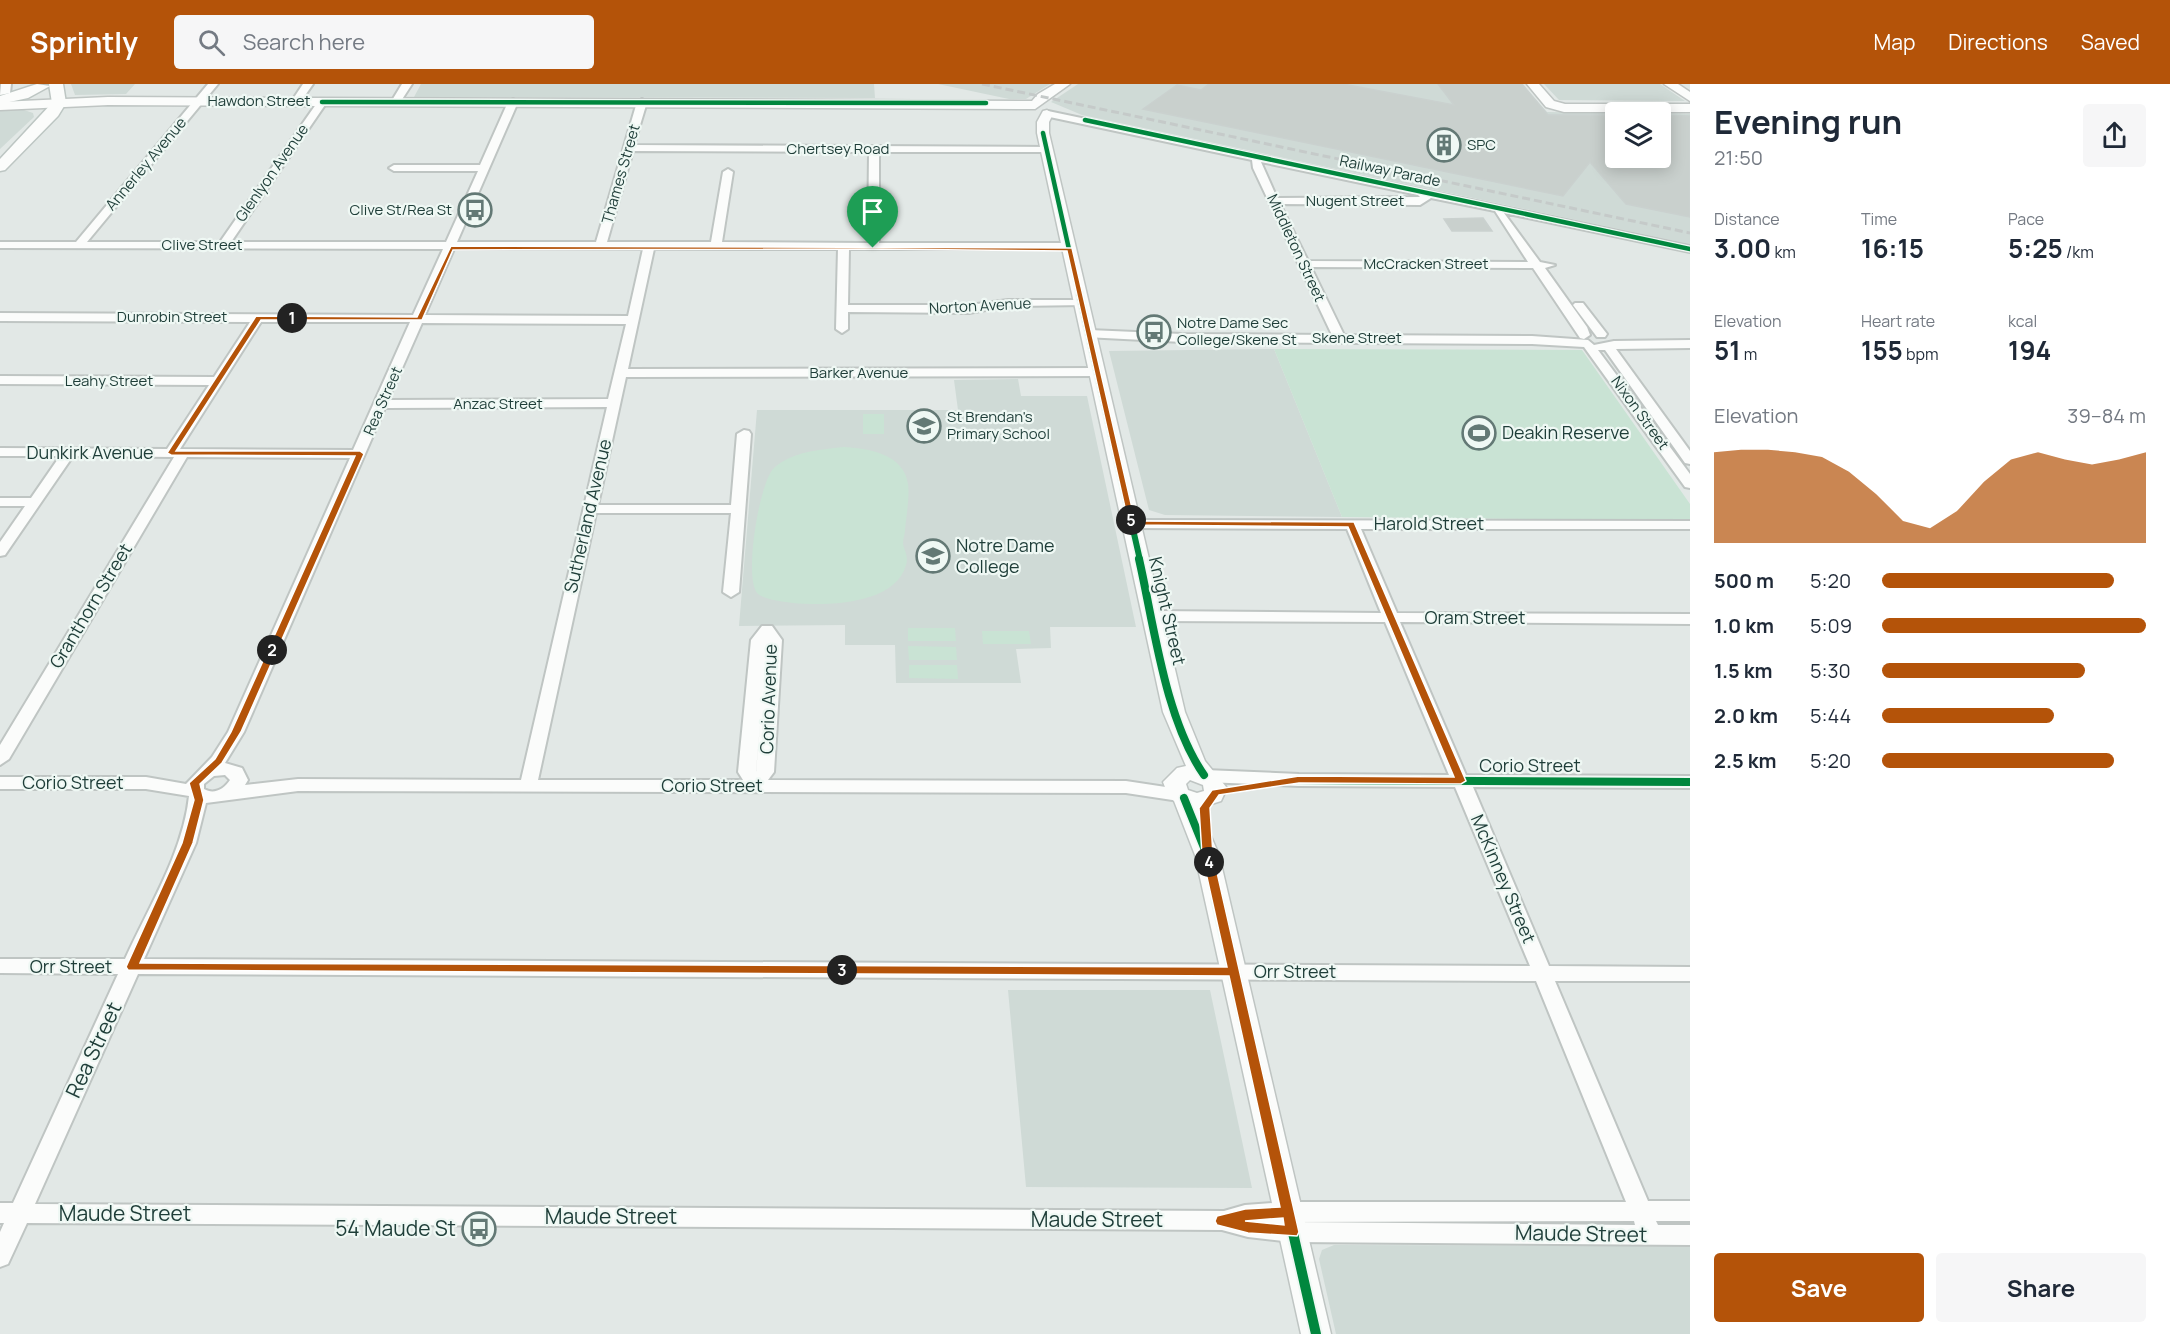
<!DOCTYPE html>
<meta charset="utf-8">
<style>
body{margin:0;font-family:Manrope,sans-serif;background:#f6f6f7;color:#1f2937;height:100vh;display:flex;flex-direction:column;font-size:22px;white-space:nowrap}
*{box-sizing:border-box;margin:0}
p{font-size:20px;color:#747a83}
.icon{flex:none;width:33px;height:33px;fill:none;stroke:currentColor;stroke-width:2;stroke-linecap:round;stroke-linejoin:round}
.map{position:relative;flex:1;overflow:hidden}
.panel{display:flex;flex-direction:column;background:#fff;width:480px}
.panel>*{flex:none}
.buttons{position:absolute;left:1605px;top:18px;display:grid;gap:12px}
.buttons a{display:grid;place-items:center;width:66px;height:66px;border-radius:6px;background:#fff;box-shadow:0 3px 15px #0003;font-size:30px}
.pin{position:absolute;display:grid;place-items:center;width:51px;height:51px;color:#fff;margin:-62px -26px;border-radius:50% 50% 50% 0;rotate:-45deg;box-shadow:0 0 6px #0007}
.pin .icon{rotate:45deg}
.km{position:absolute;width:30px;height:30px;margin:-15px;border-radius:50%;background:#222;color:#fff;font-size:16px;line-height:30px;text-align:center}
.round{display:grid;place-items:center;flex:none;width:63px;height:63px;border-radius:6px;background:#f6f6f7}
.summary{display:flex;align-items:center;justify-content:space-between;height:102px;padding:0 24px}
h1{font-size:33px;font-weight:700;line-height:45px}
.stats{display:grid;grid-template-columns:repeat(3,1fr);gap:9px;height:102px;padding:6px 24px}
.stats div{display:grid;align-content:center}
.stats b{font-size:26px;font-weight:700}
.stats small{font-size:16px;font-weight:400}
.stats p{font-size:16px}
.chart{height:168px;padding:12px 24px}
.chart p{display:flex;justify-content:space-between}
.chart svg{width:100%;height:108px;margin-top:6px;fill:#b45309;opacity:.7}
.action{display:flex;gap:12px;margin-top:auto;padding:12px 24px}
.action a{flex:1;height:69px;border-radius:6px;background:#b45309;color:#fff;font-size:24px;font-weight:700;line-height:69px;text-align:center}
.action a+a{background:#f6f6f7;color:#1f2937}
ul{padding:0 24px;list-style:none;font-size:20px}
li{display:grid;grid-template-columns:96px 72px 1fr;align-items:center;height:45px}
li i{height:15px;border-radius:8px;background:#b45309}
header{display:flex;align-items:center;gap:36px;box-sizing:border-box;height:84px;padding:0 30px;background:#b45309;color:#fff}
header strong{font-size:28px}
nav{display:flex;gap:33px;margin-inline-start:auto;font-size:21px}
.search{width:420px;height:54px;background:#f6f6f7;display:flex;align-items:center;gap:15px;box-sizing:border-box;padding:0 21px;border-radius:6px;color:#747a83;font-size:22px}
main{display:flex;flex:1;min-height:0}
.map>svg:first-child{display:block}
.built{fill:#cfdad6}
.green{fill:#c9e3d4}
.building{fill:#c9d0cd;stroke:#cad1cf;stroke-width:1.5}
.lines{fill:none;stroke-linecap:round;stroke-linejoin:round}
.minor-casing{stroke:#bfc5c3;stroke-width:4}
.tertiary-casing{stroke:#bfc5c3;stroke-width:3}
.secondary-casing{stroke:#bdc6c3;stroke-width:3}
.minor{fill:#fbfcfb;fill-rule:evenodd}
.tertiary{fill:#fbfcfb;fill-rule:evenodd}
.secondary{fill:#fbfcfb;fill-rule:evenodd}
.rail{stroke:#c5cac9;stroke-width:3;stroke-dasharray:8 4;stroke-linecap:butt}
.cycleway-far3-casing{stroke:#eff8f4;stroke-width:7}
.cycleway-far2-casing{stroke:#eff8f4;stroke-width:9}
.cycleway-far1-casing{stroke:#eff8f4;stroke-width:11}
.cycleway-casing{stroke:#eff8f4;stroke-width:14}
.cycleway-far3{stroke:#00873e;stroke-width:4.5}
.cycleway-far2{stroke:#00873e;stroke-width:6}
.cycleway-far1{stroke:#00873e;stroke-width:8}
.cycleway{stroke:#00873e;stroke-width:10}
.route{fill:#b45309;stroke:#fff;stroke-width:1.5;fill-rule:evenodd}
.labels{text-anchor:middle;stroke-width:4.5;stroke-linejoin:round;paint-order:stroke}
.far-street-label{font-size:15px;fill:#1e3d38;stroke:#eff8f4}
.far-poi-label{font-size:15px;fill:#1e3d38;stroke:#eff8f4;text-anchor:start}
.poi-label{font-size:18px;fill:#1e3d38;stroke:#eff8f4;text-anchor:start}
.street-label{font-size:18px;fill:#1e3d38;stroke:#eff8f4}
.near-street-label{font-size:21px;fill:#1e3d38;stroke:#eff8f4}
.near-poi-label{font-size:21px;fill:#1e3d38;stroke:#eff8f4;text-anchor:end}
</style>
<header>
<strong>Sprintly</strong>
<div class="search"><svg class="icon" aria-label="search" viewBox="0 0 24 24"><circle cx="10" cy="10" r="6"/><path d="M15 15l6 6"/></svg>Search here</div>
<nav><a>Map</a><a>Directions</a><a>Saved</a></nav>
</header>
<main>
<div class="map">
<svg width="1690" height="1250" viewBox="0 0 1690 1250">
<rect width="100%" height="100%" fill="#e2e8e6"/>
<!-- built -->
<path class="built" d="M71,0H135L126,10L75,11Z
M421,0H874L875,14L414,13Z
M938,0H1050L1026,15H1009Z
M1078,0H1522L1547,28L1615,29L1616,74H1660L1661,29L1690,30V160L1082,31L1051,18Z
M1544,0H1660L1685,17L1559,16Z
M0,26H24L33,29L34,33L0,65Z
M1274,265L1342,433L1165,431L1149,426L1109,267Z
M1018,295L1021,312H1087L1136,543H1050L1051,564L1016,565L1021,599H896L895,561H845V541L739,542L757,326H958L954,296Z
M1008,906H1210L1252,1104L1026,1103Z
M1334,1161L1690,1162V1250H1336L1319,1175L1322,1166Z"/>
<!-- green -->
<path class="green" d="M1274,265L1582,266L1690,420V437L1342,433Z
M863,330H884V350H863Z
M843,363C868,364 904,370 908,400C910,410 906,435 905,446C905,450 903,455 903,459C904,467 909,472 906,481C895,521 826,522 793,519C783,518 766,516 758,510C743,497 759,398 774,384C793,367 820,366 843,363Z
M908,544H955L956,557H908Z
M982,547H1029L1031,560H983Z
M908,562L956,563L957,576H909Z
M909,581H957L958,595L909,594Z"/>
<!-- building -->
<path class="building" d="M1209,0H1343L1454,21L1438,0H1522L1548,31H1616V74H1660V31L1690,32V133L1626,120L1590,78L1563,112L1143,25L1177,1L1201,6Z
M1483,134L1492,147H1452L1444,135Z"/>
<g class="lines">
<defs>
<path id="minor" d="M1,0H11L10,9L0,11Z
M208,0H218L87,158H220L319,16L322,15L327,18L231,158H446L478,87H394L389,84L394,81H480L508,18L513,15L518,18L457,158H596L637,18L642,15L647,18L634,61L1050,63V67L1047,68H879V159H1069L1074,162L1069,165H849L848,221H969L1008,216H1082L1088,219L1086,221L1008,222L969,229L848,228V245L842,249L836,245L838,165H654L628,285L1097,284L1103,288L1097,292L626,293L598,421H731L737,350L744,346L749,347L751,350L739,508L731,513L723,508L731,429H596L538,696H743L738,688L751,556L762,542H772L782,556L774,688L768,696L1126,697L1179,705L1188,711L1179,717L1126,709L298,707L206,719L196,759L144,875L1530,882L1455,703L1299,702L1205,698L1196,692L1205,686L1299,690L1449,691L1385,538L1152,537L1144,532L1152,527L1381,529L1347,445L1132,444L1125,440L1132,436L1690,437V445H1361L1397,529L1690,530V540L1400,538L1466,691L1690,692V704L1473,703L1549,882L1690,883V897H1555L1648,1117H1690V1137H1656L1658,1141H1690V1161L1292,1158L1248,1153L1222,1146L27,1139L8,1180L0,1183V1148L4,1139H0V1119H13L118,890L0,889V875H125C148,824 183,769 189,712L146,705H0V693H146L186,700L212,673L228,648L350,374L187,373L9,675L0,681V661L174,373L73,372L5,471L0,472V458L25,422H0V414H31L60,372H0V364L167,365L209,301L0,300V292L214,293L250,238L0,237V229L413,231L443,165L0,164V158H76ZM633,67L869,68L868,159L722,158L733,88L728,85L723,88L711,158H607ZM454,165H643L628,232L425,231ZM261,238H410L353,366L180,365ZM422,239L626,240L608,315L388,316ZM607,323L521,696L298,695L245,701L248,696L242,684L225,679L244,648L385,324ZM762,619L756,687V688ZM225,691L230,696C224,705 214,711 204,705V700L214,692ZM138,890L1536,897L1626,1118H1288L1245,1121L1224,1127L35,1120ZM1634,1137L1635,1141L1288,1138Z
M303,0H313L299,20H293L291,18Z
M402,0H412L399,20H393L391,18Z
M1048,27L1690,162V168L1504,129L1540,178L1555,181L1545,184L1587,243L1590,251L1584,255L1580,254L1533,184L1311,183L1344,251L1532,252L1588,256L1594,261L1614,257L1690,256V264L1616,265L1690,367V380L1685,379L1605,266H1598L1690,390V404L1685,403L1584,263L1532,260L1182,258L1085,253L1083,250L1089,246L1182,250L1332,251L1253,84L1252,76L1045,32L1043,30ZM1261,78L1418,111L1420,113L1277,114ZM1431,114L1495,127L1528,178L1308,177L1280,120L1420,121Z
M1575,219H1583L1607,250L1605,253H1597L1573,221Z"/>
<path id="tertiary" d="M1055,0H1070L1035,25L108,21L0,26V18L108,13L1032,17L1038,10Z
M1527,0H1539L1554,17L1565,20H1690V28H1564L1546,23Z
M1664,0H1678L1690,8V17Z
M1047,26L1053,30L1049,38V49L1185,628L1205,677L1227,704L1221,717L1199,724L1219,771L1331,1250H1301L1195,771L1174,717L1168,711L1163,698L1177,684L1186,682L1163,628L1037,49V38L1043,27ZM1190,696L1203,701L1204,707L1197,709L1188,706L1186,700Z"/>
<path id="secondary" d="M37,0L50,2L28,14L0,20V12Z
M49,0H63L66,19L58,32L5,86L0,87V75L52,19Z"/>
</defs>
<!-- minor casing -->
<use href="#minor" class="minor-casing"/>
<!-- tertiary casing -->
<use href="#tertiary" class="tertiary-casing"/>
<!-- secondary casing -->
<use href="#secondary" class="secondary-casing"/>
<!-- minor -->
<use href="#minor" class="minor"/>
<!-- tertiary -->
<use href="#tertiary" class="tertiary"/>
<!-- secondary -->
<use href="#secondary" class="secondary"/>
<!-- rail -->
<path class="rail" d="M982,0L1690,149"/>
<defs>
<path id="cycleway-far3" d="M322,18L986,19
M1085,36L1690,165
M1043,49L1079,210"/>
<path id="cycleway-far2" d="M1079,208L1140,476"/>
<path id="cycleway-far1" d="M1139,475C1154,541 1165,635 1204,691
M1299,696L1690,698
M1184,714L1207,771L1217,817"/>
<path id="cycleway" d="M1217,815L1316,1250"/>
</defs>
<!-- cycleway-far3 casing -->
<use href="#cycleway-far3" class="cycleway-far3-casing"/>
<!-- cycleway-far2 casing -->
<use href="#cycleway-far2" class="cycleway-far2-casing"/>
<!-- cycleway-far1 casing -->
<use href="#cycleway-far1" class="cycleway-far1-casing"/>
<!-- cycleway casing -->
<use href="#cycleway" class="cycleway-casing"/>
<!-- cycleway-far3 -->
<use href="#cycleway-far3" class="cycleway-far3"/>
<!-- cycleway-far2 -->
<use href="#cycleway-far2" class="cycleway-far2"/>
<!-- cycleway-far1 -->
<use href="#cycleway-far1" class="cycleway-far1"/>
<!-- cycleway -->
<use href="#cycleway" class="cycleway"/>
</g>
<!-- route -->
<path class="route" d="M451,162L1072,164L1135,437L1354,438L1466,697L1461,700L1299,699L1219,711L1210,724L1213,771L1299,1148L1297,1152L1248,1149L1217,1141L1215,1137L1217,1132L1245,1125L1280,1123L1229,892L128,886L126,883L182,759L194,716L189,699L215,675L231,648L355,372L171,371L167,369L256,232L417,233ZM873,165L1067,167L1129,441L1348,443L1454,693L1299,692L1212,706L1199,724L1202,771L1227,883L140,879L193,759L204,716L200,700L222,679L241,648L364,370L360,367H176L261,236H422L453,166ZM1283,1134L1284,1141L1245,1137Z"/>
<!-- icons -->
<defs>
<symbol id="building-ring" viewBox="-11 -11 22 22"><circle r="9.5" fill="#eff8f4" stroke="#637975" stroke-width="1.5"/><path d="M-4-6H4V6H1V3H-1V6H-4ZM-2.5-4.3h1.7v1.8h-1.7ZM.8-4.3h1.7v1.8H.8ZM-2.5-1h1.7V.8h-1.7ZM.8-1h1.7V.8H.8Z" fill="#637975"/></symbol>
<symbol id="bus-ring" viewBox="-11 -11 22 22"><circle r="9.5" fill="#eff8f4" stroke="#637975" stroke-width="1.5"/><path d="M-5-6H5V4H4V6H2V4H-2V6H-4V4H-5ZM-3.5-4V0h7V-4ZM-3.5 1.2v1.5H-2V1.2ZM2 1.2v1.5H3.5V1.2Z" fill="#637975"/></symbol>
<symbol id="school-ring" viewBox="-11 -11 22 22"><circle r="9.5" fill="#eff8f4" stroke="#637975" stroke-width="1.5"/><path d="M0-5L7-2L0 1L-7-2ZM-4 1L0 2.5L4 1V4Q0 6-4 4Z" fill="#637975"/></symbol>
<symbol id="stadium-ring" viewBox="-11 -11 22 22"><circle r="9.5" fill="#eff8f4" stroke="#637975" stroke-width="1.5"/><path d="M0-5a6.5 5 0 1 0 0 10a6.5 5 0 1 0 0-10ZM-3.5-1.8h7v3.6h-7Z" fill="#637975"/></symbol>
</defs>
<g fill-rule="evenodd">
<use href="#building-ring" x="1425" y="42" width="38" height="38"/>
<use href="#bus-ring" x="456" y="107" width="38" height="38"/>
<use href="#bus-ring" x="1135" y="229" width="38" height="38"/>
<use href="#school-ring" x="905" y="323" width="38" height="38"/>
<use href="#stadium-ring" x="1460" y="330" width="38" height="38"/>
<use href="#school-ring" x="914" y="453" width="38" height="38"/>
<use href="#bus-ring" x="460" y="1126" width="38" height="38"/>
</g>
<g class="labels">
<!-- far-street labels -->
<g class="far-street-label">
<text x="259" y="22">Hawdon Street</text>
<text x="838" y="70">Chertsey Road</text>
<text transform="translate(146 80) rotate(-50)" y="5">Annerley Avenue</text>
<text transform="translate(1390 87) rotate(12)" y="5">Railway Parade</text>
<text transform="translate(272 89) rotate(-55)" y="5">Glenlyon Avenue</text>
<text transform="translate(621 90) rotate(-74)" y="5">Thames Street</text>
<text x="1355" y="122">Nugent Street</text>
<text x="202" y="166">Clive Street</text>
<text transform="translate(1296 164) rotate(65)" y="5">Middleton Street</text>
<text x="1426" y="185">McCracken Street</text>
<text transform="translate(980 222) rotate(-3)" y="5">Norton Avenue</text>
<text x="172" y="238">Dunrobin Street</text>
<text x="1357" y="259">Skene Street</text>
<text x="859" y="294">Barker Avenue</text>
<text x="109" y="302">Leahy Street</text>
<text transform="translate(383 317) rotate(-66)" y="5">Rea Street</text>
<text x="498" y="325">Anzac Street</text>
<text transform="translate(1640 329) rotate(54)" y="5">Nixon Street</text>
</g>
<!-- far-poi labels -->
<g class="far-poi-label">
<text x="1467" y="66">SPC</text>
<text x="452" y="131" text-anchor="end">Clive St/Rea St</text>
<text x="1177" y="244">Notre Dame Sec<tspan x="1177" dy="17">College/Skene St</tspan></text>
<text x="947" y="338">St Brendan's<tspan x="947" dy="17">Primary School</tspan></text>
</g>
<!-- poi labels -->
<g class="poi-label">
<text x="1502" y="355">Deakin Reserve</text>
<text x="956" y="468">Notre Dame<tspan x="956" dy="21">College</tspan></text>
</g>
<!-- street labels -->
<g class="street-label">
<text x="90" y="375">Dunkirk Avenue</text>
<text transform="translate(588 432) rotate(-77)" y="6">Sutherland Avenue</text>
<text x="1429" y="446">Harold Street</text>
<text transform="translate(91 522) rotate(-59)" y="6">Granthorn Street</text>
<text transform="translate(1167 527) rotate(77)" y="6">Knight Street</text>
<text x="1475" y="540">Oram Street</text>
<text transform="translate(769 615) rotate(-88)" y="6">Corio Avenue</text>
<text x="1530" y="688">Corio Street</text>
<text x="73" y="705">Corio Street</text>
<text x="712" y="708">Corio Street</text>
<text transform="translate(1503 795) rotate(67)" y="6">McKinney Street</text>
<text x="71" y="889">Orr Street</text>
<text x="1295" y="894">Orr Street</text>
</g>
<!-- near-street labels -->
<g class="near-street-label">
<text transform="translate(94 966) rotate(-65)" y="7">Rea Street</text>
<text x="125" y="1137">Maude Street</text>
<text x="611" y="1140">Maude Street</text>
<text x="1097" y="1143">Maude Street</text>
<text transform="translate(1581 1150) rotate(1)" y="7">Maude Street</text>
</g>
<!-- near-poi labels -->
<g class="near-poi-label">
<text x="456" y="1152">54 Maude St</text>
</g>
</g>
</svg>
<div class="buttons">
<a><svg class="icon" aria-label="layers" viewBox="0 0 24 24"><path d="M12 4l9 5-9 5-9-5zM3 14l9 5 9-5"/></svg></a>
</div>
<div class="pin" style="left:873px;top:164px;background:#1e9e55"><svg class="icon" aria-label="arrive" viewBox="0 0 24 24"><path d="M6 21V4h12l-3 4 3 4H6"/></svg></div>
<b class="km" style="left:292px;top:234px">1</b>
<b class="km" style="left:272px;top:566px">2</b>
<b class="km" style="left:842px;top:886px">3</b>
<b class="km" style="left:1209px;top:778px">4</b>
<b class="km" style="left:1131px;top:436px">5</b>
</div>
<section class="panel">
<div class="summary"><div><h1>Evening run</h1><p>21:50</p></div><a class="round"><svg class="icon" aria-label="share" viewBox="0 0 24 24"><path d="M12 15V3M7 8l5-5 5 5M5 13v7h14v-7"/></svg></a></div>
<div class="stats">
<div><p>Distance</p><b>3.00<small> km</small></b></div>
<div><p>Time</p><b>16:15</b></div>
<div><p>Pace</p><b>5:25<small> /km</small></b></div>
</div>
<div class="stats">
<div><p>Elevation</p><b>51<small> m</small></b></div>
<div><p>Heart rate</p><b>155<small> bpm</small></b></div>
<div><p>kcal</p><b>194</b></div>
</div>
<div class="chart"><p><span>Elevation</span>39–84 m</p>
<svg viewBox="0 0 160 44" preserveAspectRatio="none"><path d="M0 44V7L10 6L20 6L30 7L40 9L50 15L60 24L70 35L80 38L90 31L100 19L110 10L120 7L130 10L140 12L150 10L160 7V44z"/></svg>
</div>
<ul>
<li><b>500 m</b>5:20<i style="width:88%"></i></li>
<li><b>1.0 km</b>5:09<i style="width:100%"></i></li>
<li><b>1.5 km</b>5:30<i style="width:77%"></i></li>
<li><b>2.0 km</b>5:44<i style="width:65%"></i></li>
<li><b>2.5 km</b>5:20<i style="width:88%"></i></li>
</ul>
<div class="action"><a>Save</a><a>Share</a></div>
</section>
</main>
